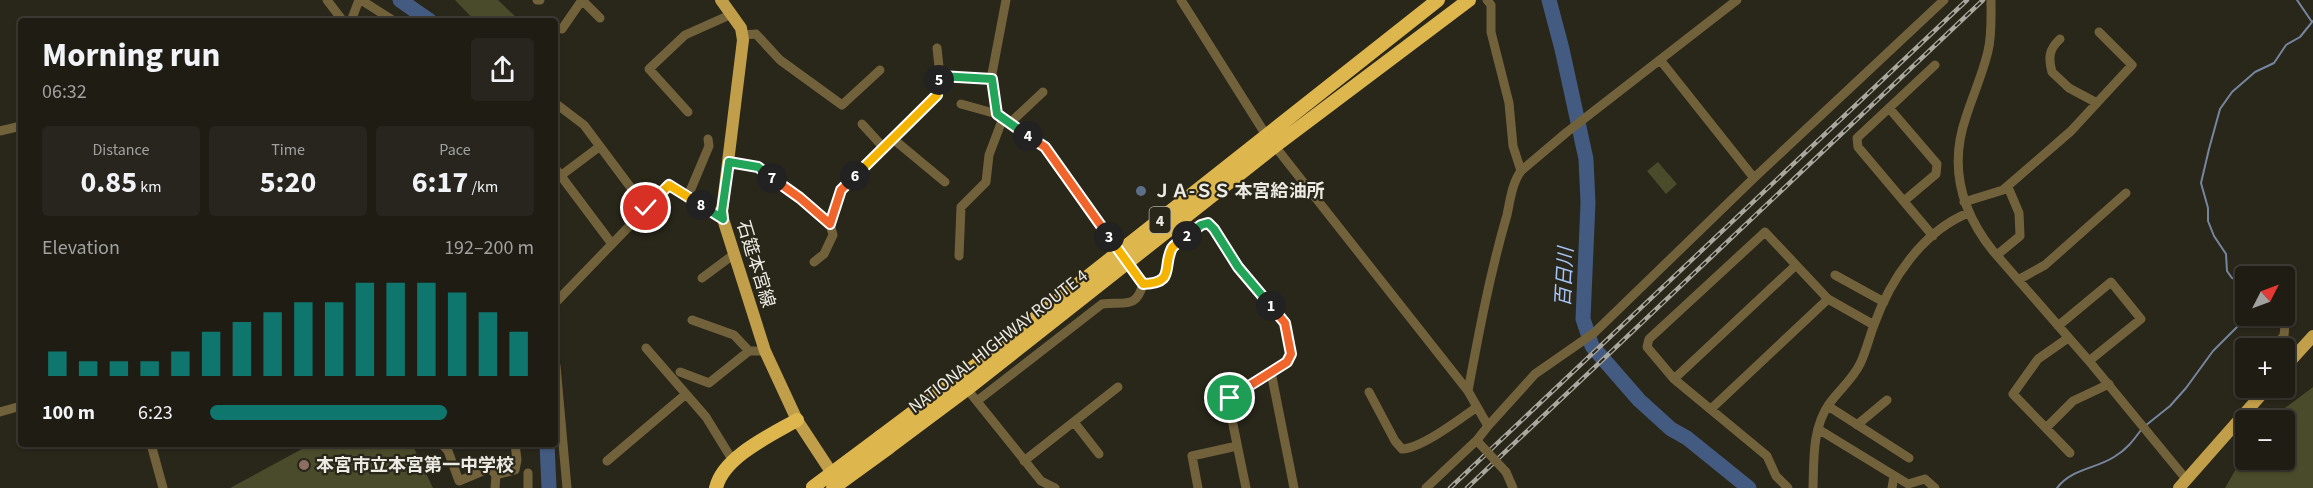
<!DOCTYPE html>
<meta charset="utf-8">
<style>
body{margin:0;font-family:"Source Sans 3","Noto Sans JP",sans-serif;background:#27251d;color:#f1f3f6;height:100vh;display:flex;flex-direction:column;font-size:22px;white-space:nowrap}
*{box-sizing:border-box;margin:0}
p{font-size:20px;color:#a1a1a0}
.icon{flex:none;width:33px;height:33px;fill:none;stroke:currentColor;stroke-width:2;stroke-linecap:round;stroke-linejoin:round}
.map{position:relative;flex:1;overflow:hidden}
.panel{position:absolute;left:18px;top:18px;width:540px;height:429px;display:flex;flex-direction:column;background:#1f1c14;border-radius:6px;box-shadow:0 2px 4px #0004,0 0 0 2px #3c3a34}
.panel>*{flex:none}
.needle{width:39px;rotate:48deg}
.tools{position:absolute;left:2235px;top:266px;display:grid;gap:12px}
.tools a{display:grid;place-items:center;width:60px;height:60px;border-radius:6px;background:#1f1c14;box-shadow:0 2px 4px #0004,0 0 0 2px #3c3a34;font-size:30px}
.pin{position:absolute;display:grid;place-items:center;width:51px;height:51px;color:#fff;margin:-26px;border:3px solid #fff;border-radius:50%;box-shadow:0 2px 6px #0007}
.km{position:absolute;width:30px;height:30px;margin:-15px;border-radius:50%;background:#222;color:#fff;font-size:16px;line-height:30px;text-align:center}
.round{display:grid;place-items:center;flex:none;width:63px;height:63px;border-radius:6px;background:#27251d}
.head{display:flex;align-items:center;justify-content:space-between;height:102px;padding:0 24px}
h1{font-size:33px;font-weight:700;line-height:45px}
.stats{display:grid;grid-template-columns:repeat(3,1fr);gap:9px;height:102px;padding:6px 24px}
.stats div{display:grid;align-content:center;border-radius:6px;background:#27251d;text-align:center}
.stats b{font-size:30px;font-weight:700}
.stats small{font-size:16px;font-weight:400}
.stats p{font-size:16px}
.chart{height:168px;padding:12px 24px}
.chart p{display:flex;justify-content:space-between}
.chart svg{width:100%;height:108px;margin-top:6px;stroke:#0f766e;stroke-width:6}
ul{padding:0 24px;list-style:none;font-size:20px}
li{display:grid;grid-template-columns:96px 72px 1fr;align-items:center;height:45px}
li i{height:15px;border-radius:8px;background:#0f766e}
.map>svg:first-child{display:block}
.green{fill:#494b2a}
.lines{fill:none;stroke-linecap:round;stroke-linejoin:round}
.stream{stroke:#76869e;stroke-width:2}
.river{stroke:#435a81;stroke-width:15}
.minor{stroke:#72623c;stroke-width:9}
.major{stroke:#c09e4a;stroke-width:12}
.highway{stroke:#deb64e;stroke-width:14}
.rail-casing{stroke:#a9a79e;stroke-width:4.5}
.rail{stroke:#29261a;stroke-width:2;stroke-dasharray:7;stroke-linecap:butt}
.minor-bridge{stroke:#72623c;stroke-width:9}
.highway-bridge{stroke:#deb64e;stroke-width:14}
.split-1-casing{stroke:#fff;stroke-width:12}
.split-2-casing{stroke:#fff;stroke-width:12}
.split-3-casing{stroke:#fff;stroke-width:12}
.split-4-casing{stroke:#fff;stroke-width:12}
.split-5-casing{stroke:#fff;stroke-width:12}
.split-6-casing{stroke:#fff;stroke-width:12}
.split-7-casing{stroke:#fff;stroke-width:12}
.split-8-casing{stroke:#fff;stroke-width:12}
.split-9-casing{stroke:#fff;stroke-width:12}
.split-1{stroke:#f0652b;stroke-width:8}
.split-2{stroke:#22a559;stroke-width:8}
.split-3{stroke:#f5b400;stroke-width:8}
.split-4{stroke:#f0652b;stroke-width:8}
.split-5{stroke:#22a559;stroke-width:8}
.split-6{stroke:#f5b400;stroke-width:8}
.split-7{stroke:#f0652b;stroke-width:8}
.split-8{stroke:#22a559;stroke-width:8}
.split-9{stroke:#f5b400;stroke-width:8}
.service-dot{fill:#5c6f8a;stroke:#29261a;stroke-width:2}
.education-dot{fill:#8d6e63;stroke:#29261a;stroke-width:2}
.labels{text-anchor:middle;stroke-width:4.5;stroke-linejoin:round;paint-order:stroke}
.shield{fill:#29261a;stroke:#b2b0a7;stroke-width:1.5}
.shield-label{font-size:16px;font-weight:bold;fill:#ecebe3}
.poi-label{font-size:18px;font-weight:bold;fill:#ecebe3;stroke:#29261a;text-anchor:start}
.street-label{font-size:18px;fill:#ecebe3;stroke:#29261a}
.water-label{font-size:20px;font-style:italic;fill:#a4c3f6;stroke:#29261a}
</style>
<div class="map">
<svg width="2313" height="488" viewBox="0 0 2313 488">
<rect width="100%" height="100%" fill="#29261a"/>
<!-- green -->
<path class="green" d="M455,0H498L520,21H475Z
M1658,162L1677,184L1666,194L1647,171Z
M2313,387V488H2225L2245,453L2246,459H2284V420H2269Z
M311,444H408L414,448L433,488H230Z"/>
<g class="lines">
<!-- stream -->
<path class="stream" d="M2297,0L2312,22
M2246,286L2232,278L2227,271L2226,254L2214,236L2208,221V208L2201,183L2209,149L2220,109L2232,92L2255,72L2274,63L2286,45L2300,37L2313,21
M2145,426L2170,406L2186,388L2213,351L2249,315
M2057,488C2071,469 2095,469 2114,457C2126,450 2133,441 2141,430"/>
<!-- river -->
<path class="river" d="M400,0L430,21
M1549,0L1562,49L1586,159L1588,203L1583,319L1592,346L1639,400L1671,429L1687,438L1749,488
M547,444L549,488"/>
<!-- minor -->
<path class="minor" d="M327,0L343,21
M361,0L394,21
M537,0H540
M582,0L600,18
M1006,0L991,79L997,114L1045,147L1143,284C1176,283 1161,266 1172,248C1177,240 1199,226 1207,223L1214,229L1247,278L1285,323L1291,354L1287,362L1230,398L1229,405L1246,488
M1181,0L1266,135L1468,391L1488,426L1477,440L1479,443
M1991,0C1991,17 1992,35 1988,51C1983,73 1973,95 1966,117C1949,166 1961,211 1993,251L2089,361L2186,479
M351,21L359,0
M562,29L582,0
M743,35L756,34L780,60L842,105L880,70
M2060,39C2049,49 2048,58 2052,72L2069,88L2097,103
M937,48L940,76
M555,103L584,125L646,208
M961,104L997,114
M1889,108L1937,164L1936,174L1904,201
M688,112L649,69L685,35L732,14
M1010,123L1043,92
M862,124L883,147
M0,131L21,126
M892,138L945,182
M730,162L758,167L800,198L830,224L841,190L901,129L937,95L940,76L991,79
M555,168L612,244
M1521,171L1567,132L1737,0
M1754,178L1944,0
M555,180L599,147
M688,196L709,146L708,139
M1964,202L2003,190L2071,131L2132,65L2099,32
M1933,236L1858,147L1857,138L1935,65
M1997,255L2020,236L2019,213L2008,187
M959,256L961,207L986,182L989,155L1003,118
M814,262L824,254L833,235L830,224
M1835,275L1884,302
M702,278L733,255
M2018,280L2045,265L2126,193
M555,300L557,301L669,185L723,219
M692,320L734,335L749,351H765
M2058,326L2111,282L2141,319L2089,361
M2068,338L2038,359L2013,394L2070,453
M646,348L706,417L733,461
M2272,348L2284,336L2285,324L2283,315
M556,366L567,488
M680,372L709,383L749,351
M1271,372L1294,488
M2246,374L2240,381L2255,401
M1674,379L1796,265
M967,389L1041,481L1055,488
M1468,391C1479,332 1490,273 1507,215C1510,201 1512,183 1521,171L1513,146L1509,103L1491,32V5L1487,0
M1369,392L1395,441L1402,449C1422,448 1460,419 1477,407
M977,401L1102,304C1124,301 1136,310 1143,284
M1828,406L1909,458
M1711,409L1828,299
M0,412L21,406
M1074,422L1099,454
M1857,425L1887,400
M1488,426L1535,374L1594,333L1754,178L1661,61
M2046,428L2073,401L2109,384
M1818,429L1908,484L1925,479L1935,488
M151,444L163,488
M442,444L448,451L459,481L490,468L496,475
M607,461L686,394
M1024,461L1118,387
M1506,472L1513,488
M528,473V488
M495,488L496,475L515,470L517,460L515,444
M1198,488L1192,456L1237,446
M1426,488L1477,440
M1788,488L1776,476L1767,456L1674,379L1647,347L1649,339L1765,232L1828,299L1874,325
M1813,488C1814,459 1812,429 1829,404C1839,390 1852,380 1860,364C1866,352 1869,338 1874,325C1890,280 1922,232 1968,213
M1892,488L1894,476"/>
<!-- major -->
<path class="major" d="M721,0L741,28L743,40L722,211L723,219L765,351L797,420L837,481
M2284,368L2313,336
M2179,488L2268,387"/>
<!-- highway -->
<path class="highway" d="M880,437L976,365L1438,0
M888,448L967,389L1275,146L1469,0
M716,488C723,457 771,435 797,420"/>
<defs>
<path id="rail" d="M1450,488L1967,0
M1467,488L1983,0"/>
</defs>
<!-- rail casing -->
<use href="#rail" class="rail-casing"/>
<!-- rail -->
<use href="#rail" class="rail"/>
<!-- minor-bridge -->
<path class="minor-bridge" d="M1479,443L1506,472"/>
<!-- highway-bridge -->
<path class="highway-bridge" d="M813,487L880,437
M833,488L888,448"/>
</g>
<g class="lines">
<defs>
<path id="split-1" d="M1230,398L1287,362L1291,354L1285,323L1271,306"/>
<path id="split-2" d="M1187,236L1201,225L1208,223L1214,229L1238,267L1271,306"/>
<path id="split-3" d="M1109,237L1143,284C1176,283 1162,267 1172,248C1175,244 1183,239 1187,236"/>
<path id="split-4" d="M1028,136L1045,147L1109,237"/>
<path id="split-5" d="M939,80L940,76L992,79L997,114L1028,136"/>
<path id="split-6" d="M855,176L937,95L939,80"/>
<path id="split-7" d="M772,178L800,198L830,224L841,190L855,176"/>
<path id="split-8" d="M701,205L723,219L722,211L729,162L758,167L772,178"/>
<path id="split-9" d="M646,208L669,185L701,205"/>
</defs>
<!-- split-1 casing -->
<use href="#split-1" class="split-1-casing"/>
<!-- split-2 casing -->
<use href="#split-2" class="split-2-casing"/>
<!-- split-3 casing -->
<use href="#split-3" class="split-3-casing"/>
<!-- split-4 casing -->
<use href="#split-4" class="split-4-casing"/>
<!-- split-5 casing -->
<use href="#split-5" class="split-5-casing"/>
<!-- split-6 casing -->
<use href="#split-6" class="split-6-casing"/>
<!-- split-7 casing -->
<use href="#split-7" class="split-7-casing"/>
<!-- split-8 casing -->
<use href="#split-8" class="split-8-casing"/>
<!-- split-9 casing -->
<use href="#split-9" class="split-9-casing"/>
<!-- split-1 -->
<use href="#split-1" class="split-1"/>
<!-- split-2 -->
<use href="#split-2" class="split-2"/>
<!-- split-3 -->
<use href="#split-3" class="split-3"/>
<!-- split-4 -->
<use href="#split-4" class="split-4"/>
<!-- split-5 -->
<use href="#split-5" class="split-5"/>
<!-- split-6 -->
<use href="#split-6" class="split-6"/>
<!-- split-7 -->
<use href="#split-7" class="split-7"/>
<!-- split-8 -->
<use href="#split-8" class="split-8"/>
<!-- split-9 -->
<use href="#split-9" class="split-9"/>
</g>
<!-- markers -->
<circle class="service-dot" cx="1141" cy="191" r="6"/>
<circle class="education-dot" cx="304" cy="465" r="6"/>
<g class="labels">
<!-- shield labels -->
<rect class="shield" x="1149.5" y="207" width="21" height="26" rx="4.5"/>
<g class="shield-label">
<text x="1160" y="226">4</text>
</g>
<!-- poi labels -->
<g class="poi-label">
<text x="1153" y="197">ＪＡ-ＳＳ 本宮給油所</text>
<text x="316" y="471">本宮市立本宮第一中学校</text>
</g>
<!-- street labels -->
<g class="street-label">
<text transform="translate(756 264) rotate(73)" y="6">石筵本宮線</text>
<text transform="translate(998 341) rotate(-38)" y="6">NATIONAL HIGHWAY ROUTE 4</text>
</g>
<!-- water labels -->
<g class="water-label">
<text transform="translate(1564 277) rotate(-87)" y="7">百日川</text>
</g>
</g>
</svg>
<div class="tools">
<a><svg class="needle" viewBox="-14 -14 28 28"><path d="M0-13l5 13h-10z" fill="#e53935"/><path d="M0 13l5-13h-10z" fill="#a1a1a0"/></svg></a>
<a>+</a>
<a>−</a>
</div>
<div class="pin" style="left:1230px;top:398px;background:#1e9e55"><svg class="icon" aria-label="arrive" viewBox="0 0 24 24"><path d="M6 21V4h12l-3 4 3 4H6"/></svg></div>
<div class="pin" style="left:646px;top:208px;background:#d93025"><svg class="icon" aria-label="check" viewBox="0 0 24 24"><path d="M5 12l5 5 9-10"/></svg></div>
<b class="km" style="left:1271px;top:306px">1</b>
<b class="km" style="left:1187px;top:236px">2</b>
<b class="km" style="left:1109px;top:237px">3</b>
<b class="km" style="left:1028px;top:136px">4</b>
<b class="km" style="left:939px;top:80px">5</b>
<b class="km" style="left:855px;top:176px">6</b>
<b class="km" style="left:772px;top:178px">7</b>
<b class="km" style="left:701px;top:205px">8</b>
<section class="panel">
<div class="head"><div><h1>Morning run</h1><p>06:32</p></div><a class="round"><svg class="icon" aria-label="share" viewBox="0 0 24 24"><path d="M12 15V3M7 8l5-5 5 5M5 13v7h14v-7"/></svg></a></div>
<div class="stats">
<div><p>Distance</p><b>0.85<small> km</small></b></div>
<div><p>Time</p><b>5:20</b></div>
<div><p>Pace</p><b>6:17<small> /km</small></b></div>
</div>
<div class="chart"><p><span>Elevation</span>192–200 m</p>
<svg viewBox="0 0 160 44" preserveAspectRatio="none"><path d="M5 44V34M15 44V38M25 44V38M35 44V38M45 44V34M55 44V26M65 44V22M75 44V18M85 44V14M95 44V14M105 44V6M115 44V6M125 44V6M135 44V10M145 44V18M155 44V26"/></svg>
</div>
<ul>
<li><b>100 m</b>6:23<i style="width:73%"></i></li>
</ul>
</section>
</div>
